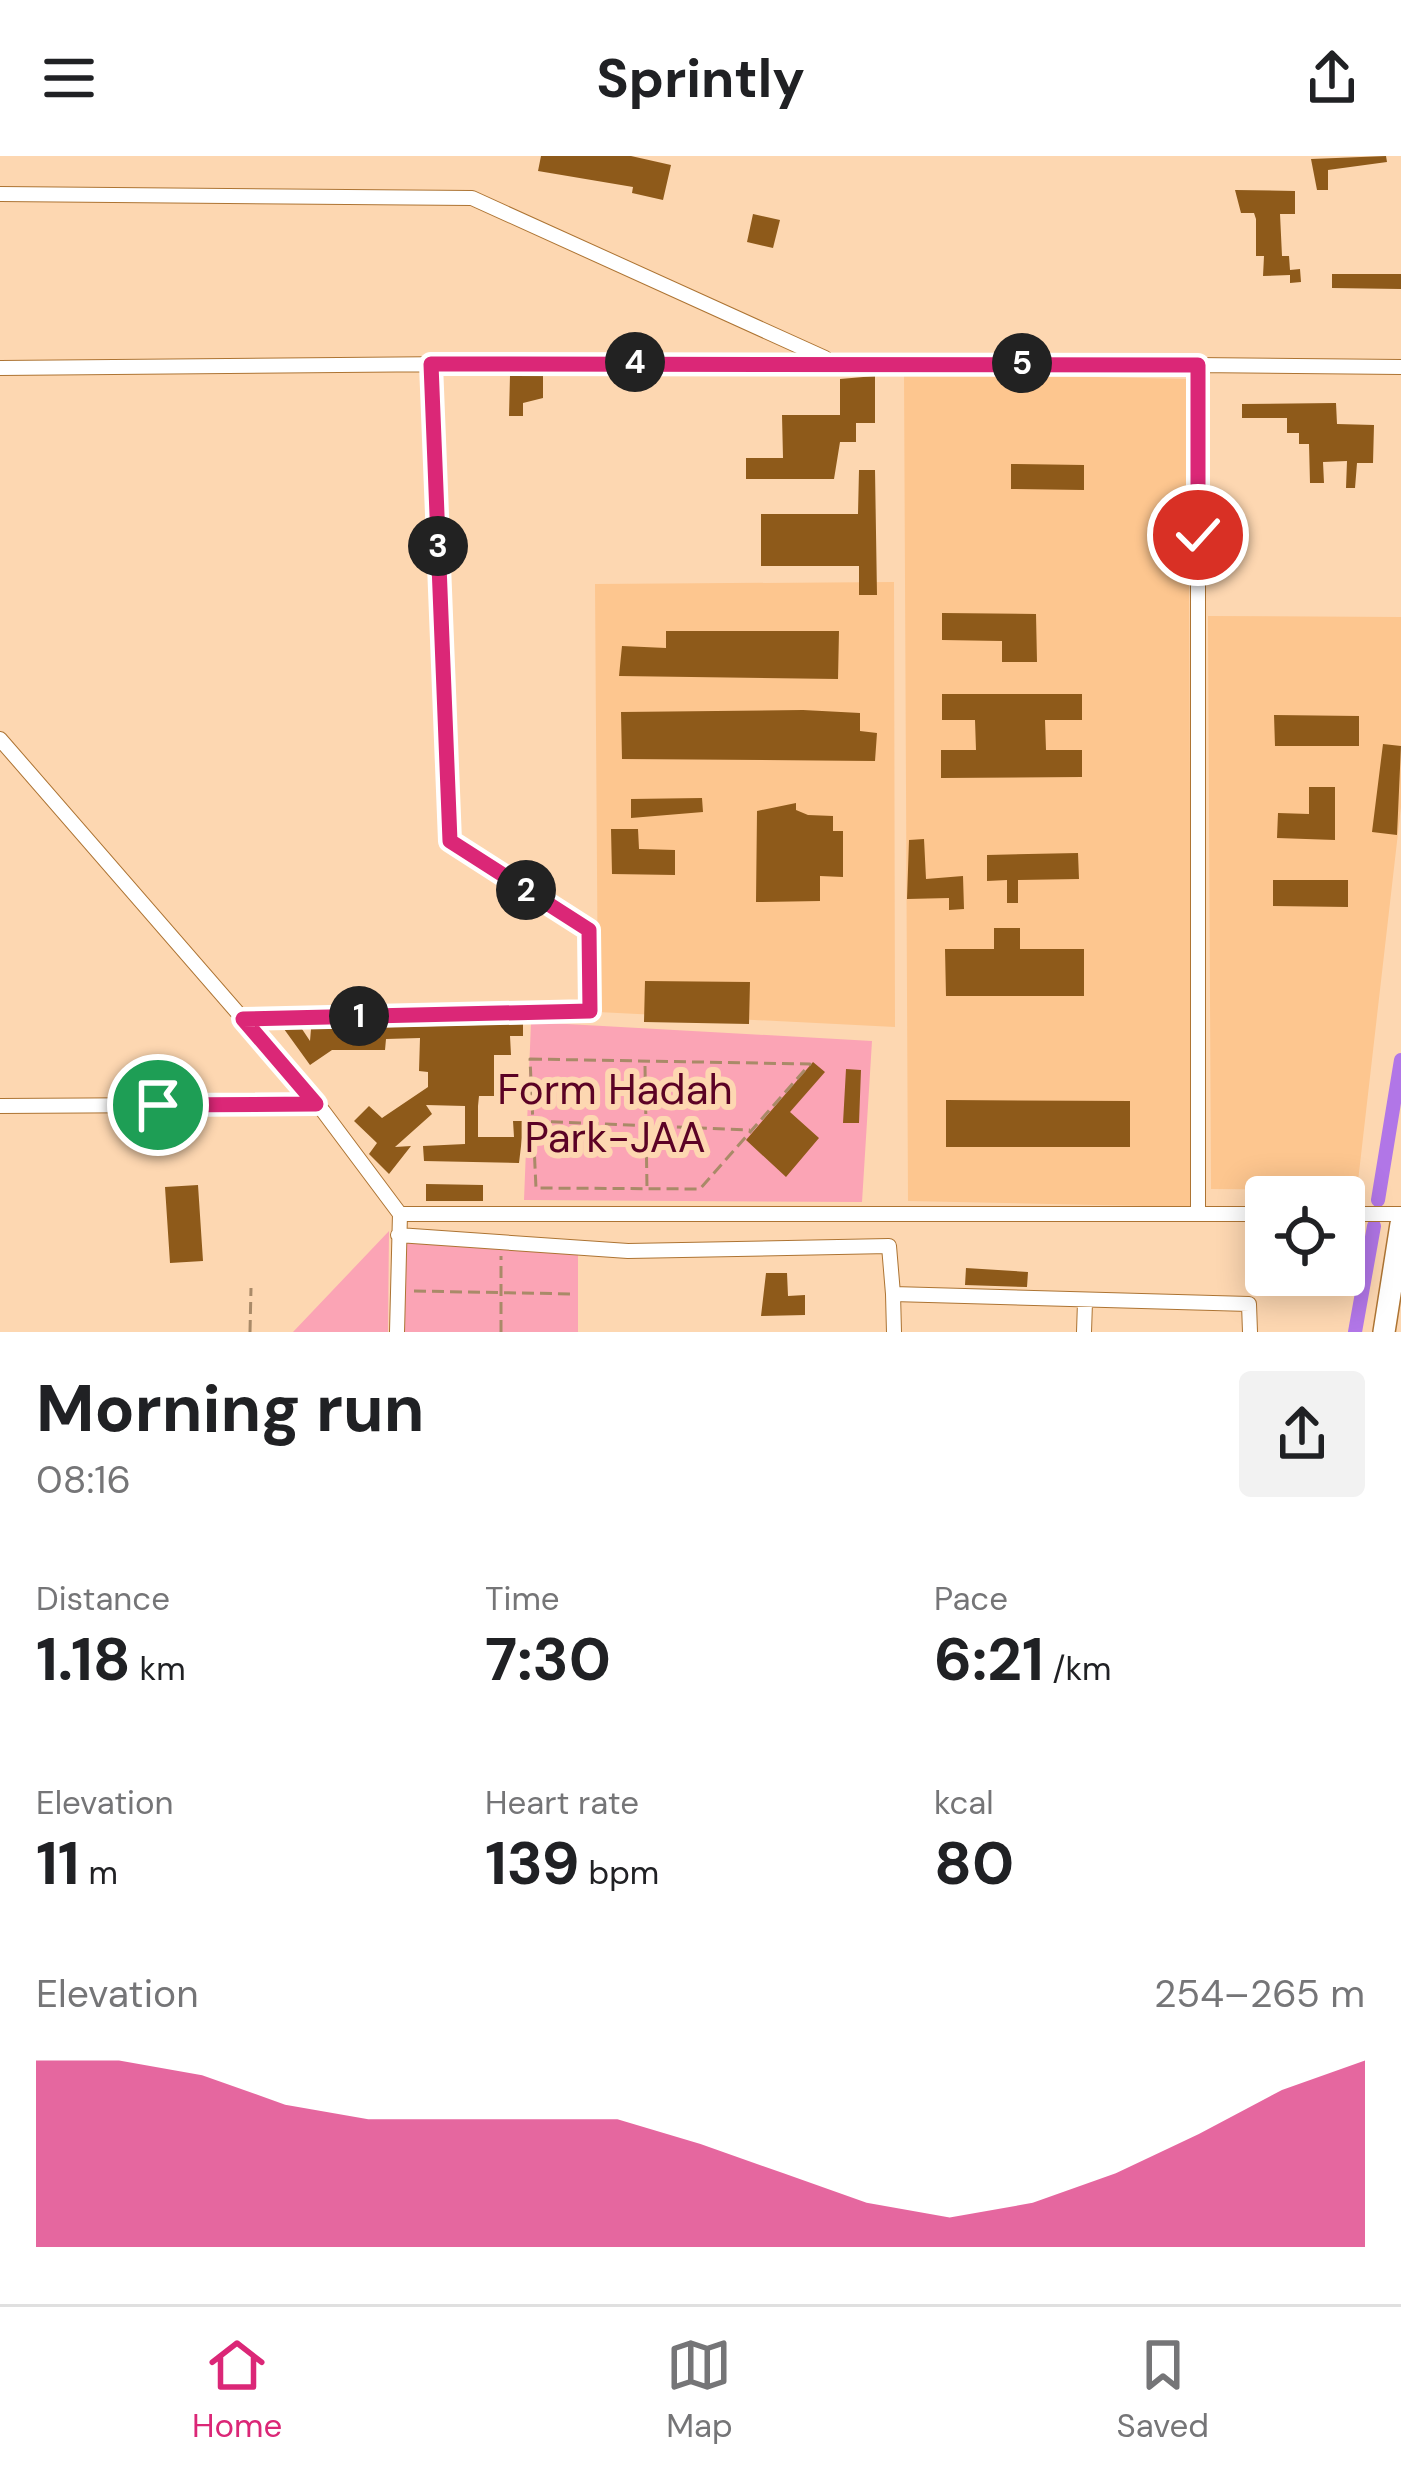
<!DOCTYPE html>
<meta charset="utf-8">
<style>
body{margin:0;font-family:"DM Sans",sans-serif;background:#f2f2f2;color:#202124;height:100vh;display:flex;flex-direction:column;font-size:45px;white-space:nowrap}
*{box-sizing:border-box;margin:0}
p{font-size:39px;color:#757577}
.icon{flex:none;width:66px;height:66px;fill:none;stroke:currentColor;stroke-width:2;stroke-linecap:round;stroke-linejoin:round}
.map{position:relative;height:1176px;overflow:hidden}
.side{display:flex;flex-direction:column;background:#fff;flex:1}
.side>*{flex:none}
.buttons{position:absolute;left:1245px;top:1020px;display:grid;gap:24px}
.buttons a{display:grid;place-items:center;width:120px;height:120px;border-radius:12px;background:#fff;box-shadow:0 6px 30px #0003;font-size:60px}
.pin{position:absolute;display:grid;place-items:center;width:102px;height:102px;color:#fff;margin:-51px;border:6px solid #fff;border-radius:50%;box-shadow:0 3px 12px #0007}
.km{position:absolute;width:60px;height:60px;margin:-30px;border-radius:50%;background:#222;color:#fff;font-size:33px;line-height:60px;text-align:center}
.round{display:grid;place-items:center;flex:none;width:126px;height:126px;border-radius:12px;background:#f2f2f2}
.head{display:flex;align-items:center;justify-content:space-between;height:204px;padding:0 36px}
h1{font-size:66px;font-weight:700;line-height:90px}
.metrics{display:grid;grid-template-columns:repeat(3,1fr);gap:18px;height:204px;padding:12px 36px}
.metrics div{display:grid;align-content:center}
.metrics b{font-size:60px;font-weight:700}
.metrics small{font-size:33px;font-weight:400}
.metrics p{font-size:33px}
.chart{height:336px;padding:24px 36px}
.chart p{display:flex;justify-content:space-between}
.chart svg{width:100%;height:216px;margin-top:12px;fill:#db2777;opacity:.7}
header{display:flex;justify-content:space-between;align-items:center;height:156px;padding:0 36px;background:#fff;font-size:54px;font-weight:700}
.menu{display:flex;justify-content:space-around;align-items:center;height:168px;border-top:3px solid #e0e0e0;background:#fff;font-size:33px;color:#757577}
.menu a{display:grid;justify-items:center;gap:6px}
.menu .selected{color:#db2777}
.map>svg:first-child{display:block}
.built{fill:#fdc68f}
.green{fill:#fba4b5}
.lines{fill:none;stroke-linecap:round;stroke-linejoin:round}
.canal{stroke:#b176e7;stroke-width:14}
.building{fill:#8e5a1a}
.minor-casing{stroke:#ad7433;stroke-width:16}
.primary-casing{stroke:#ad7433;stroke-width:24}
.path{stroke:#a98a68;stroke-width:3;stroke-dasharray:12 6;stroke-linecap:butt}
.minor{stroke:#fff;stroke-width:14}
.primary{stroke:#fff;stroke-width:21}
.route-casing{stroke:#fff;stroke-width:24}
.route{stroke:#db2777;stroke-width:15}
.labels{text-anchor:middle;stroke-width:12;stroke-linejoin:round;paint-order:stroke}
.park-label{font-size:42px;fill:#5b0225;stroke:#fdd7b1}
</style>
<header><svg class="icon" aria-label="menu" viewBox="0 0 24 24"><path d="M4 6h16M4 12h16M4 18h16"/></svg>Sprintly<svg class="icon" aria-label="share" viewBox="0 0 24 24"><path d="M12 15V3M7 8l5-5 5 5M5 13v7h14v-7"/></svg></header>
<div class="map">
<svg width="1401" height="1176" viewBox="0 0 1401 1176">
<rect width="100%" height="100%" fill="#fdd7b1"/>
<!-- built -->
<path class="built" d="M904,217L1188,223L1192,1051L908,1045Z
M894,426L895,871L598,856L595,428Z
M1208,460L1401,461V651L1357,1034L1211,1033Z"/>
<!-- green -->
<path class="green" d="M531,866L872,885L862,1046L524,1044Z
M389,1075L388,1176H293Z
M405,1085L578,1092V1176H400Z"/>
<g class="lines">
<!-- canal -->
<path class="canal" d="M1378,1044L1401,904
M1355,1176L1374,1070"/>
</g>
<!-- building -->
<path class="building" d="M541,0H631L671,9L663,44L632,37L633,31L538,15Z
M1386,0L1387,6L1328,14V34H1317L1311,3Z
M1235,34L1295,35V58H1280L1282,100H1289L1290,114L1300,113L1301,126L1290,127V119L1263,120L1264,100H1256V63L1254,57H1241Z
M753,58L780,64L773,92L747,86Z
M1332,118H1401V133L1332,132Z
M510,219H543V242L523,247V260H509Z
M875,220V267H856V286H840L834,323H746V302H783L782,259H840V223Z
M1336,247L1337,268L1374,269L1373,307H1357L1355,332H1346L1347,305L1323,306L1324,327H1310L1309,288H1299V277H1287V262H1242V248Z
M1011,308L1084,309V334L1011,333Z
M859,314H875L877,439H859V410H761V358H858Z
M942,457L1036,458L1037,506H1002V485L942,484Z
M666,475H839L838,523L619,520L622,490L666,492Z
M942,538H1082V564H1045L1046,594H1082V621L941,622V594H976L975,564H942Z
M803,554L860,557V575L877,577L875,605L622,603L621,556Z
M1274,559L1359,560V590H1275Z
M1383,588L1401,590L1397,679L1372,676Z
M1309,631H1335V684L1277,682L1278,657L1309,658Z
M702,642L703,656L631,662V643Z
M796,647V654L808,659L833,660V675H843V721L820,720V745L756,746L757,655Z
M611,673H638L639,693L675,694V719L612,718Z
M924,683L926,723L963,720L964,753L949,754V742L907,743L909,684Z
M1078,697L1079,723L1018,724V747H1007V724L987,725V699Z
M1273,724H1348V751L1273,750Z
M994,772H1020V793H1084V840H946L945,793H994Z
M645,825L750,826L749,868L644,866Z
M523,868V880H510L511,899H494V940H479L478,950V981H514L513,965H524L519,1007L424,1005L423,990L465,988V950L426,949L432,958L395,991L411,990L389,1018L369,998L377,987L354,965L369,950L382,962L428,931V916L419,915L420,882L386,883L385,894H332L310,909L284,873H302L310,885L311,873Z
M813,906L825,916L790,956L819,982L786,1021L746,984Z
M846,913L861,914L859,967H843Z
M946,944L1130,945V991H946Z
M426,1028L483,1029V1045H426Z
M198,1029L203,1105L170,1107L165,1031Z
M966,1112L1028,1116L1027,1131L965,1129Z
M766,1117H787L788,1140L805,1139V1159L761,1160Z"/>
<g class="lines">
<defs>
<path id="minor" d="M0,38L472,42L825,202
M1198,209V1058
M0,212L798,205L1401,211
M0,583L323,955L400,1058H1266
M243,863L590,855L589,774L450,685L431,208
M0,950L317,948
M1344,1058H1401
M398,1079L628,1095L889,1090L893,1138L1249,1148L1250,1176
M893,1138L894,1176
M397,1176L400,1058
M1084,1176L1085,1146"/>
<path id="primary" d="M1384,1176L1401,1068"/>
</defs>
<!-- minor casing -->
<use href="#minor" class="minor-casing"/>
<!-- primary casing -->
<use href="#primary" class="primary-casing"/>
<!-- path -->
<path class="path" d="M530,903L810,908L700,1033L536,1032Z
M645,910L647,1032
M533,965L750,974
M414,1135L574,1138
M250,1176L251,1132
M501,1176V1100"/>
<!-- minor -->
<use href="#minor" class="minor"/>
<!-- primary -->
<use href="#primary" class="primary"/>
</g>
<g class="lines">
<defs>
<path id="route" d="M158,949L316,948L243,863L590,855L589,774L450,685L431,208L1198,209V379"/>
</defs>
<!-- route casing -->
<use href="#route" class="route-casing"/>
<!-- route -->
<use href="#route" class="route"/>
</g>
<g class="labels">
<!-- park labels -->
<g class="park-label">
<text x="615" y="948">Form Hadah<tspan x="615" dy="48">Park-JAA</tspan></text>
</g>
</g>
</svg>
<div class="buttons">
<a><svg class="icon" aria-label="locate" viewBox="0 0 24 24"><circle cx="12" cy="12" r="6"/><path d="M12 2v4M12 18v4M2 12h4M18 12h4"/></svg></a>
</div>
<div class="pin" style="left:158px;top:949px;background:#1e9e55"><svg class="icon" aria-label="arrive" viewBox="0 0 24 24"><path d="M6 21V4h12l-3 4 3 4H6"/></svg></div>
<div class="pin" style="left:1198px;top:379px;background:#d93025"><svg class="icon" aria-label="check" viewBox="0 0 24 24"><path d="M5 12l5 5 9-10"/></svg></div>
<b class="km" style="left:359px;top:860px">1</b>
<b class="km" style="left:526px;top:734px">2</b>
<b class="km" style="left:438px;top:390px">3</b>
<b class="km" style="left:635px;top:206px">4</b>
<b class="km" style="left:1022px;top:207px">5</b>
</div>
<section class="side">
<div class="head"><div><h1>Morning run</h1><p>08:16</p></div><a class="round"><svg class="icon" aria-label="share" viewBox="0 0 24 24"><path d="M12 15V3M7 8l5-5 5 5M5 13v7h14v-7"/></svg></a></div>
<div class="metrics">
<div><p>Distance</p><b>1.18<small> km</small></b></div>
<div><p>Time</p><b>7:30</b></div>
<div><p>Pace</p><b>6:21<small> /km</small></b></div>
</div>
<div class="metrics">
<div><p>Elevation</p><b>11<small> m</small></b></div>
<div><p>Heart rate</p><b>139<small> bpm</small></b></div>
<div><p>kcal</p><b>80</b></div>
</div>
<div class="chart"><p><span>Elevation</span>254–265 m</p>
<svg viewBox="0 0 160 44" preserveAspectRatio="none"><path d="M0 44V6L10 6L20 9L30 15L40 18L50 18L60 18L70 18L80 23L90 29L100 35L110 38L120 35L130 29L140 21L150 12L160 6V44z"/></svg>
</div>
</section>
<nav class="menu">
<a class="selected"><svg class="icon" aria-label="home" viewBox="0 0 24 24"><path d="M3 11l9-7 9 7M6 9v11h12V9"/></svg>Home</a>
<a><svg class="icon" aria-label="map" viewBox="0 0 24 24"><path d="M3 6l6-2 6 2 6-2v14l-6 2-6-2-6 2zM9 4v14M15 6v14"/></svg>Map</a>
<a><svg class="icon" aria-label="saved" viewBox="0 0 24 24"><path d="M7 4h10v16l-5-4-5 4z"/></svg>Saved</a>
</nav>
